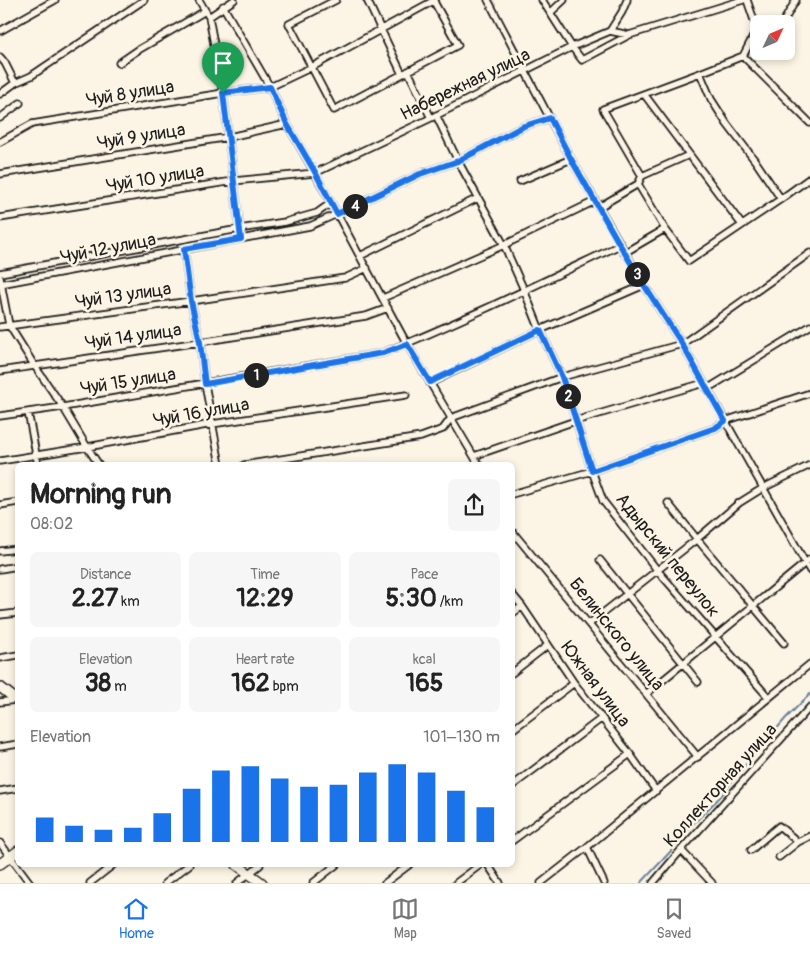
<!DOCTYPE html>
<meta charset="utf-8">
<style>
body{margin:0;font-family:Pangolin,sans-serif;background:#f6f6f6;color:#222;height:100vh;display:flex;flex-direction:column;font-size:19px;white-space:nowrap}
*{box-sizing:border-box;margin:0}
p{font-size:16px;color:#767676}
.icon{flex:none;width:28px;height:28px;fill:none;stroke:currentColor;stroke-width:2;stroke-linecap:round;stroke-linejoin:round}
.map{position:relative;flex:1;overflow:hidden}
.details{position:absolute;left:15px;top:462px;width:500px;height:405px;display:flex;flex-direction:column;background:#fff;border-radius:8px;box-shadow:0 2px 8px #0003}
.details>*{flex:none}
.needle{width:32px;rotate:46deg}
.tools{position:absolute;left:750px;top:15px;display:grid;gap:10px}
.tools a{display:grid;place-items:center;width:45px;height:45px;border-radius:8px;background:#fff;box-shadow:0 2px 8px #0003;font-size:25px}
.pin{position:absolute;display:grid;place-items:center;width:42px;height:42px;color:#fff;margin:-51px -21px;border-radius:50% 50% 50% 0;rotate:-45deg;box-shadow:0 0 5px #0007}
.pin .icon{rotate:45deg}
.km{position:absolute;width:25px;height:25px;margin:-12px;border-radius:50%;background:#222;color:#fff;font-size:14px;line-height:25px;text-align:center}
.round{display:grid;place-items:center;flex:none;width:52px;height:52px;border-radius:8px;background:#f6f6f6}
.overview{display:flex;align-items:center;justify-content:space-between;height:85px;padding:0 15px}
h1{font-size:28px;font-weight:700;line-height:38px}
.figures{display:grid;grid-template-columns:repeat(3,1fr);gap:8px;height:85px;padding:5px 15px}
.figures div{display:grid;align-content:center;border-radius:8px;background:#f6f6f6;text-align:center}
.figures b{font-size:25px;font-weight:700}
.figures small{font-size:14px;font-weight:400}
.figures p{font-size:14px}
.chart{height:140px;padding:10px 15px}
.chart p{display:flex;justify-content:space-between}
.chart svg{width:100%;height:90px;margin-top:5px;stroke:#1a73e8;stroke-width:6}
.tabs{display:flex;justify-content:space-around;align-items:center;height:70px;border-top:1px solid #e0e0e0;background:#fff;font-size:14px;color:#767676}
.tabs a{display:grid;justify-items:center;gap:2px}
.tabs .current{color:#1a73e8}
.map>svg:first-child{display:block}
.lines{fill:none;stroke-linecap:round;stroke-linejoin:round}
.stream{stroke:#67839e;stroke-width:2}
.street-casing{stroke:#1c1c1c;stroke-width:9}
.secondary-casing{stroke:#1c1c1c;stroke-width:12}
.street{stroke:#fcf5e5;stroke-width:5.5}
.secondary{stroke:#fcf5e5;stroke-width:9}
.route-casing{stroke:#fff;stroke-width:10}
.route{stroke:#1a73e8;stroke-width:6}
.labels{text-anchor:middle;stroke-width:5;stroke-linejoin:round;paint-order:stroke}
.street-label{font-size:18px;fill:#1c1c1c;stroke:#fcf5e5}
</style>
<div class="map">
<svg width="810" height="883" viewBox="0 0 810 883">
<rect width="100%" height="100%" fill="#fcf5e5"/>
<filter id="ink" filterUnits="userSpaceOnUse"><feTurbulence type="fractalNoise" baseFrequency=".02" numOctaves="2"/><feDisplacementMap in="SourceGraphic" scale="10" xChannelSelector="R" yChannelSelector="G"/><feConvolveMatrix kernelMatrix="1 2 1 2 8 2 1 2 1" color-interpolation-filters="sRGB"/></filter>
<g filter="url(#ink)">
<g class="lines">
<!-- stream -->
<path class="stream" d="M641,883L671,851L679,838L721,796L736,776L786,718L810,694"/>
<defs>
<path id="street" d="M199,0L209,17L234,0
M336,0L289,24L334,110L458,45L433,0
M367,0L402,74
M488,0L571,159L644,285L682,344L810,571
M542,0L572,47L582,60L629,35L743,0
M747,0L757,29L743,56L810,123
M223,6L270,87L287,124L315,173L407,344L479,465
M550,13L564,0
M209,17L223,93L241,239
M782,24L796,0
M0,31L55,0
M610,31L622,12L627,0
M0,57L5,63L15,83
M119,63L138,50L205,11
M408,71L431,118
M700,73L711,99L727,124L756,162L781,199
M0,94L15,83L31,76L144,0
M644,94L742,225
M436,115L458,161L504,245L524,290L540,330L562,377L592,471L603,501L658,571L769,698
M0,118L20,103
M0,142L32,124L223,93L270,87L312,67L435,0
M689,155L642,176L603,109L700,73L743,56
M0,174L229,137L287,124
M642,176L638,184L665,229L689,261L781,199L810,178
M520,181L571,159
M599,207L638,184
M0,218L233,181L315,173L431,118L572,47L610,31L629,35
M184,249L191,301L200,342L205,384L220,465
M624,253L665,229
M360,256L478,198
M0,273L239,229L285,222L317,213L331,203
M0,278L9,325L34,365L63,407L87,447L99,465
M0,284L310,226L337,214L420,174L458,161L524,126L550,118
M383,298L504,245L595,201
M0,327L191,301L345,278L367,268
M0,371L200,342L366,316L388,308
M430,383L540,330L644,285
M707,389L810,326
M28,412L38,465
M0,416L63,407L383,353C463,321 542,282 620,245
M474,456L575,421L704,383
M0,461L87,447L212,424L406,395
M244,465L421,437L443,429L451,418L562,377L682,344L810,253
M512,494L592,471L715,428L725,421L810,393
M668,503L697,539L784,643
M0,505L18,502
M512,531L698,757
M0,551L18,549
M600,560L698,682
M0,569L18,566
M512,594L522,606L574,683L630,754L656,791
M512,614L522,606
M0,615L18,613
M589,624L697,539L739,503L763,488L810,465
M0,658L18,655
M512,673L548,645
M646,694L810,559
M0,702L16,700
M512,730L574,683
M0,747L18,744
M512,786L602,718
M0,791L18,788
M512,841L630,754
M0,843L30,883
M587,847L604,883
M681,850L712,883
M751,850L779,826L798,842
M779,857L798,842L810,836
M488,865L500,883
M90,883L113,865
M165,883L189,865
M237,883L260,865
M313,883L336,865
M385,883L409,865
M456,883L480,865
M541,883L587,847L810,664
M653,883L681,850L810,707"/>
<path id="secondary" d="M0,687L18,701
M0,864L18,851
M237,865L262,883"/>
</defs>
<!-- street casing -->
<use href="#street" class="street-casing"/>
<!-- secondary casing -->
<use href="#secondary" class="secondary-casing"/>
<!-- street -->
<use href="#street" class="street"/>
<!-- secondary -->
<use href="#secondary" class="secondary"/>
</g>
</g>
<g class="lines" filter="url(#ink)">
<defs>
<path id="route" d="M270,87L287,124L315,172L337,214L420,174L458,161L524,126L550,118L571,159L620,245L644,285L682,344L725,421L715,428L592,471L562,377L540,330L430,382L407,344L383,353L205,384L200,342L191,301L184,249L241,239L223,93Z"/>
</defs>
<!-- route casing -->
<use href="#route" class="route-casing"/>
<!-- route -->
<use href="#route" class="route"/>
</g>
<g class="labels">
<!-- street labels -->
<g class="street-label">
<text transform="translate(465 84) rotate(-26)" y="6">Набережная улица</text>
<text transform="translate(130 93) rotate(-9)" y="6">Чуй 8 улица</text>
<text transform="translate(141 136) rotate(-9)" y="6">Чуй 9 улица</text>
<text transform="translate(155 178) rotate(-9)" y="6">Чуй 10 улица</text>
<text transform="translate(108 248) rotate(-11)" y="6">Чуй 12 улица</text>
<text transform="translate(123 295) rotate(-8)" y="6">Чуй 13 улица</text>
<text transform="translate(133 336) rotate(-8)" y="6">Чуй 14 улица</text>
<text transform="translate(128 381) rotate(-9)" y="6">Чуй 15 улица</text>
<text transform="translate(201 412) rotate(-10)" y="6">Чуй 16 улица</text>
<text transform="translate(668 555) rotate(51)" y="6">Адырский переулок</text>
<text transform="translate(617 634) rotate(51)" y="6">Белинского улица</text>
<text transform="translate(596 684) rotate(53)" y="6">Южная улица</text>
<text transform="translate(720 785) rotate(-48)" y="6">Коллекторная улица</text>
</g>
</g>
</svg>
<div class="tools">
<a><svg class="needle" viewBox="-14 -14 28 28"><path d="M0-13l5 13h-10z" fill="#e53935"/><path d="M0 13l5-13h-10z" fill="#767676"/></svg></a>
</div>
<div class="pin" style="left:223px;top:93px;background:#1e9e55"><svg class="icon" aria-label="arrive" viewBox="0 0 24 24"><path d="M6 21V4h12l-3 4 3 4H6"/></svg></div>
<b class="km" style="left:256px;top:375px">1</b>
<b class="km" style="left:568px;top:396px">2</b>
<b class="km" style="left:637px;top:274px">3</b>
<b class="km" style="left:355px;top:206px">4</b>
<section class="details">
<div class="overview"><div><h1>Morning run</h1><p>08:02</p></div><a class="round"><svg class="icon" aria-label="share" viewBox="0 0 24 24"><path d="M12 15V3M7 8l5-5 5 5M5 13v7h14v-7"/></svg></a></div>
<div class="figures">
<div><p>Distance</p><b>2.27<small> km</small></b></div>
<div><p>Time</p><b>12:29</b></div>
<div><p>Pace</p><b>5:30<small> /km</small></b></div>
</div>
<div class="figures">
<div><p>Elevation</p><b>38<small> m</small></b></div>
<div><p>Heart rate</p><b>162<small> bpm</small></b></div>
<div><p>kcal</p><b>165</b></div>
</div>
<div class="chart"><p><span>Elevation</span>101–130 m</p>
<svg viewBox="0 0 160 44" preserveAspectRatio="none"><path d="M5 44V32M15 44V36M25 44V38M35 44V37M45 44V30M55 44V18M65 44V9M75 44V7M85 44V13M95 44V17M105 44V16M115 44V10M125 44V6M135 44V10M145 44V19M155 44V27"/></svg>
</div>
</section>
</div>
<nav class="tabs">
<a class="current"><svg class="icon" aria-label="home" viewBox="0 0 24 24"><path d="M3 11l9-7 9 7M6 9v11h12V9"/></svg>Home</a>
<a><svg class="icon" aria-label="map" viewBox="0 0 24 24"><path d="M3 6l6-2 6 2 6-2v14l-6 2-6-2-6 2zM9 4v14M15 6v14"/></svg>Map</a>
<a><svg class="icon" aria-label="saved" viewBox="0 0 24 24"><path d="M7 4h10v16l-5-4-5 4z"/></svg>Saved</a>
</nav>
